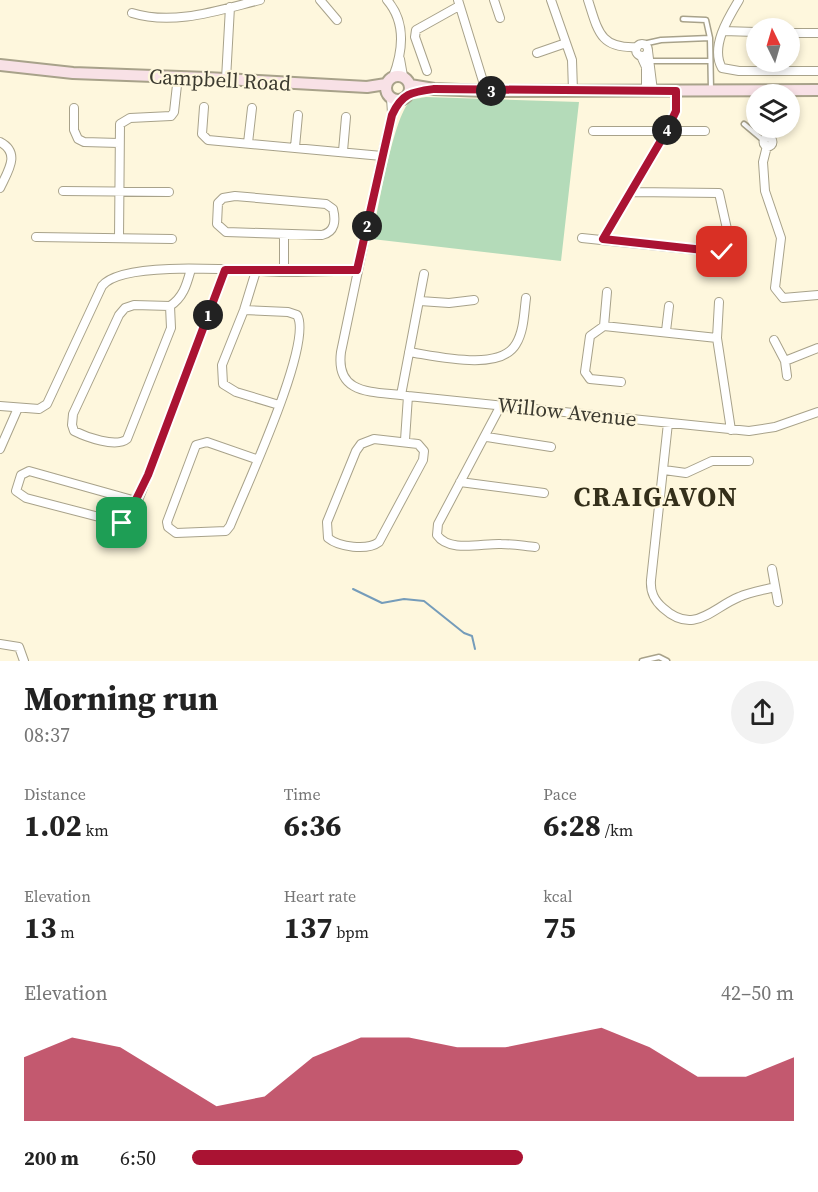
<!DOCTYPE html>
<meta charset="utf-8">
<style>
body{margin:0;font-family:"Source Serif 4",serif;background:#f2f2f2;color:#222;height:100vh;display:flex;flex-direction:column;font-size:22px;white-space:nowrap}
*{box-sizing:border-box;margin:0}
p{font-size:20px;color:#767676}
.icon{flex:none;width:33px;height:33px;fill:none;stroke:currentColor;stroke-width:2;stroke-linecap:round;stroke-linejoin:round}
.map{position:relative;height:661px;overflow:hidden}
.details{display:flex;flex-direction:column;background:#fff;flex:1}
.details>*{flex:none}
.needle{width:39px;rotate:355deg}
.buttons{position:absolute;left:746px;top:18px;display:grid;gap:12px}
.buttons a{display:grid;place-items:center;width:54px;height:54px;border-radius:50%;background:#fff;box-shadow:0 3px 9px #0003;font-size:30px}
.pin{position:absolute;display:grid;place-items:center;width:51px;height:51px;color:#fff;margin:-26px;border-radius:12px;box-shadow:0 3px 9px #0006}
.km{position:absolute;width:30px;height:30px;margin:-15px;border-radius:50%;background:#222;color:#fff;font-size:16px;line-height:30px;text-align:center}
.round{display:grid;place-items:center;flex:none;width:63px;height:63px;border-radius:32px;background:#f2f2f2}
.head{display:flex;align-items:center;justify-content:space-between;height:102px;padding:0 24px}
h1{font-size:33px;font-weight:700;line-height:45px}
.figures{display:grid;grid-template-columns:repeat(3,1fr);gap:9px;height:102px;padding:6px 24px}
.figures div{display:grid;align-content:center}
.figures b{font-size:30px;font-weight:700}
.figures small{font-size:16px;font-weight:400}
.figures p{font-size:16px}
.chart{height:168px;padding:12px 24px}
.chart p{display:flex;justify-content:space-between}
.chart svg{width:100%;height:108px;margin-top:6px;fill:#aa1333;opacity:.7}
ul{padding:0 24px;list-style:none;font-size:20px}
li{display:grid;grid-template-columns:96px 72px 1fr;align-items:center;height:45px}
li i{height:15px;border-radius:8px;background:#aa1333}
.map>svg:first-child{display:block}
.green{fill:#b4dbb9}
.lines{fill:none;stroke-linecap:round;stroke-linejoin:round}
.stream{stroke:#759cba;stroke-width:2}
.lane-casing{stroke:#a8a28a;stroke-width:7}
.street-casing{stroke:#a8a28a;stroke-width:10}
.secondary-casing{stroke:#a8a28a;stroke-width:14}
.lane{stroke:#fff;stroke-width:4}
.street{stroke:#fff;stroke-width:8}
.secondary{stroke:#f8e1e6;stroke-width:10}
.route-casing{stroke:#fff;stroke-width:12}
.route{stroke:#aa1333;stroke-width:8}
.labels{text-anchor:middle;stroke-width:4.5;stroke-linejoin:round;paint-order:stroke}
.street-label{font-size:21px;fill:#3c3a2f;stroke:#fef7dd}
.district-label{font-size:27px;font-weight:bold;letter-spacing:1.5px;fill:#342f1a;stroke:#fef7dd}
</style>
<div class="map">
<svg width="818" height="661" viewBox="0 0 818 661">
<rect width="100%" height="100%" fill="#fef7dd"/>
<!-- green -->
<path class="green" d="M426,97L579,102L561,261L372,239C377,216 394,109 412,100C416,98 423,98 426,97Z"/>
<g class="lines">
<!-- stream -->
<path class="stream" d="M353,589L382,603L404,599L424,601L464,633L472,636L475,649"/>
<defs>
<path id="lane" d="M683,19L706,20L710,38
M643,44L661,40L710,38L711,90
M651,61H710
M744,124L763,140
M642,661L659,657L667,661"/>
<path id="street" d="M320,0L337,20
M387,0C406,22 403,51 393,77
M458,0L486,91
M494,0L500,18
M551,0L572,60L573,91
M588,0C598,31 600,49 637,47
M739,0C728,18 710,47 722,68L739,71H818
M132,13C174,26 219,10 260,0
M723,31L756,32
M789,33H818
M636 50a6 6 0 1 1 12 0a6 6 0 1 1-12 0Z
M648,51L653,91
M537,53L566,43
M641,56L646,67V91
M400,59L403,76
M427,71L415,37L416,30L459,6
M226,79L230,7
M391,98L392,113
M399,100L392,115L382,156L341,352C335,397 376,391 408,396L749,431L775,427L818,412
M204,107L202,134L208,140L382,156
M74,108V130L78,139L84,142L119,143
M593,131H705
M763.5 142a4.5 4.5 0 1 1 9 0a4.5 4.5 0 1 1-9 0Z
M0,142C21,153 8,171 0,188
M248,143L252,108
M767,146L763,162L765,191L781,238L775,288L783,298L818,295
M295,147L298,115
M343,151L346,117
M63,191L169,192
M235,196L326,204L333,209C336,221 335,232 322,235L226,232L217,224L218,203L223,198Z
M36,237L172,239
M119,238L120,124L130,118L171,116L174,112L178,76
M582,238L716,252L726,251L731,247L719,193L632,192
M603,239L666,132L676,111V91
M256,271L244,310L222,365L223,384L236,392L279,405
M284,272V234
M420,301L449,303L474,300
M719,302L717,338L731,430
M170,306L171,328L127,439C116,448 86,437 74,431L72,425L73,414L119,315L125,308L134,305L170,306C184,297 187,283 191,269
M244,310L288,312L297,315C314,342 244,491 230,526L226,531L176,533L168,527L167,522L196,445L207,442L256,459
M604,326L607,292
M666,331L669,306
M774,340L785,361L787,376
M409,352C436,356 500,372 516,344C524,331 524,313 526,298
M785,361L818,348
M621,382L590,379L585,372L590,336L604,326L717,338
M401,395L424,274
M501,405L438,524L437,535C449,553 483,543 501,544C513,544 524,546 535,547
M0,406L39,409L47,404L102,286C122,259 248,271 283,272C308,272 333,271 357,270
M668,423L651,580C650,592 654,600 663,608C694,636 712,608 739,597C750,592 764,590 775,587
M487,437L551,447
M374,439L418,444L424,451L423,460L379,542C367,551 339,547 328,538L327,522L356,451L361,444Z
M405,440L408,396
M0,449L18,408
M664,470L686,473L712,461H749
M460,482L544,493
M136,501L29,471L21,475L16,491L26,498L122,523C135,515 142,489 148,475L225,270
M772,569L778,602
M0,644L19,647L24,661"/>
<path id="secondary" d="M0,65L73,73L207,78L367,87L386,84
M386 88a12 12 0 1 1 24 0a12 12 0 1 1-24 0Z
M410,85L434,89L486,91L818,90"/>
</defs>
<!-- lane casing -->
<use href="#lane" class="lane-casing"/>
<!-- street casing -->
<use href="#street" class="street-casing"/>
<!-- secondary casing -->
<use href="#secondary" class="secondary-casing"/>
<!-- lane -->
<use href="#lane" class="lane"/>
<!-- street -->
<use href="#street" class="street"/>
<!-- secondary -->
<use href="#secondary" class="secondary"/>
</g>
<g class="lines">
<defs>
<path id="route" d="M122,523L126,520L148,475L225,270H357L392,115C402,93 412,92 434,89L676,91V111L666,132L603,239L722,252"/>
</defs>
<!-- route casing -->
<use href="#route" class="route-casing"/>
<!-- route -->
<use href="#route" class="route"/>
</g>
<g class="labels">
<!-- street labels -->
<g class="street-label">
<text transform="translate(220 80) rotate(3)" y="7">Campbell Road</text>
<text transform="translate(567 412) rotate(6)" y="7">Willow Avenue</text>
</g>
<!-- district labels -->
<g class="district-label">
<text x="656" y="506">CRAIGAVON</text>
</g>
</g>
</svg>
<div class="buttons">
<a><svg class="needle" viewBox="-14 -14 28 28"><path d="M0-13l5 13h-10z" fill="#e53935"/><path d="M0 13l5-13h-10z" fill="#767676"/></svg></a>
<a><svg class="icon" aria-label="layers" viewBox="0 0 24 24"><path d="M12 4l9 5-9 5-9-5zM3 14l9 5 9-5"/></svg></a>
</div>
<div class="pin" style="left:122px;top:523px;background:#1e9e55"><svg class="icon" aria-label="arrive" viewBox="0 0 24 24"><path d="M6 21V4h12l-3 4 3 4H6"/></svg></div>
<div class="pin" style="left:722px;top:252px;background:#d93025"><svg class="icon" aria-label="check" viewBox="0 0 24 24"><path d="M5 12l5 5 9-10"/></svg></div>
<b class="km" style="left:208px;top:315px">1</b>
<b class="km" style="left:367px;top:226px">2</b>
<b class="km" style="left:491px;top:91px">3</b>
<b class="km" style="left:667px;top:130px">4</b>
</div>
<section class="details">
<div class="head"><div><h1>Morning run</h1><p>08:37</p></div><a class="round"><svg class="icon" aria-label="share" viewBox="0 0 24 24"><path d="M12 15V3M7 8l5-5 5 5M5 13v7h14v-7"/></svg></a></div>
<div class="figures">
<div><p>Distance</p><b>1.02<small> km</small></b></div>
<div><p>Time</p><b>6:36</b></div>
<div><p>Pace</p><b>6:28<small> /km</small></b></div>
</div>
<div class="figures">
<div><p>Elevation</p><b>13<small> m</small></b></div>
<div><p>Heart rate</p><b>137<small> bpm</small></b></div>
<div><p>kcal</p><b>75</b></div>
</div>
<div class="chart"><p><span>Elevation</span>42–50 m</p>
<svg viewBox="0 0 160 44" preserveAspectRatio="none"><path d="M0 44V18L10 10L20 14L30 26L40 38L50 34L60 18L70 10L80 10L90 14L100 14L110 10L120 6L130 14L140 26L150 26L160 18V44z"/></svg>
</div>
<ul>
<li><b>200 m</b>6:50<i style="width:55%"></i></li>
</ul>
</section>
